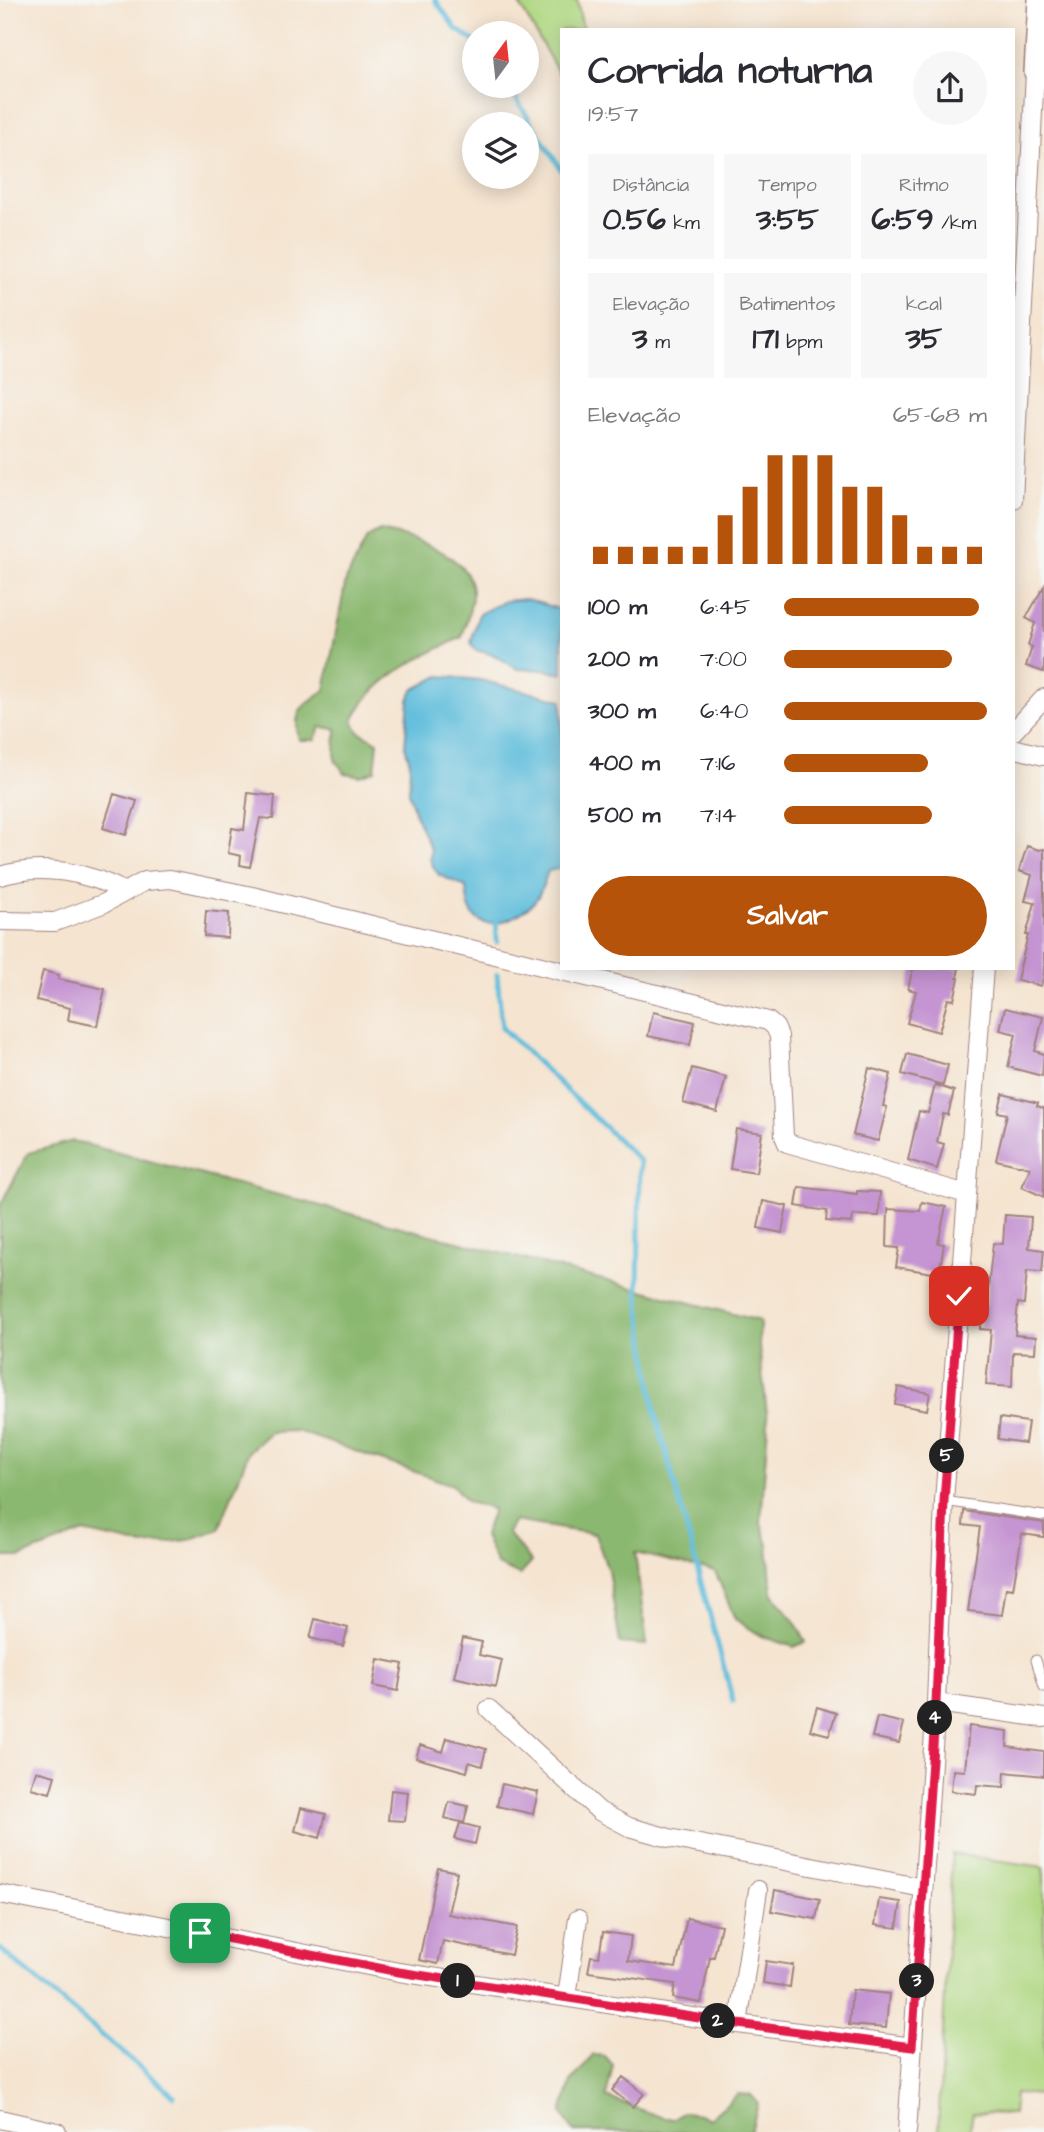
<!DOCTYPE html>
<html lang="pt">
<meta charset="utf-8">
<style>
body{margin:0;font-family:"Architects Daughter",sans-serif;background:#f7f7f7;color:#2b2b33;height:100vh;display:flex;flex-direction:column;font-size:26px;white-space:nowrap}
*{box-sizing:border-box;margin:0}
p{font-size:23px;color:#7c7c81}
.icon{flex:none;width:38px;height:38px;fill:none;stroke:currentColor;stroke-width:2;stroke-linecap:round;stroke-linejoin:round}
.map{position:relative;flex:1;overflow:hidden}
.side{position:absolute;left:560px;top:28px;width:455px;height:942px;display:flex;flex-direction:column;background:#fff;border-radius:0px;box-shadow:0 4px 18px #0003}
.side>*{flex:none}
.needle{width:46px;rotate:15deg}
.fabs{position:absolute;left:462px;top:21px;display:grid;gap:14px}
.fabs a{display:grid;place-items:center;width:77px;height:77px;border-radius:50%;background:#fff;box-shadow:0 4px 18px #0003;font-size:35px}
.pin{position:absolute;display:grid;place-items:center;width:60px;height:60px;color:#fff;margin:-30px;border-radius:14px;box-shadow:0 4px 10px #0006}
.km{position:absolute;width:35px;height:35px;margin:-18px;border-radius:50%;background:#222;color:#fff;font-size:19px;line-height:35px;text-align:center}
.round{display:grid;place-items:center;flex:none;width:74px;height:74px;border-radius:37px;background:#f7f7f7}
.overview{display:flex;align-items:center;justify-content:space-between;height:119px;padding:0 28px}
h1{font-size:38px;font-weight:700;line-height:52px}
.figures{display:grid;grid-template-columns:repeat(3,1fr);gap:10px;height:119px;padding:7px 28px}
.figures div{display:grid;align-content:center;border-radius:0px;background:#f7f7f7;text-align:center}
.figures b{font-size:30px;font-weight:700}
.figures small{font-size:19px;font-weight:400}
.figures p{font-size:19px}
.chart{height:196px;padding:14px 28px}
.chart p{display:flex;justify-content:space-between}
.chart svg{width:100%;height:126px;margin-top:7px;stroke:#b45309;stroke-width:6}
.primary-button{display:flex;gap:14px;margin-top:auto;padding:14px 28px}
.primary-button a{flex:1;height:80px;border-radius:42px;background:#b45309;color:#fff;font-size:28px;font-weight:700;line-height:80px;text-align:center}
ul{padding:0 28px;list-style:none;font-size:23px}
li{display:grid;grid-template-columns:112px 84px 1fr;align-items:center;height:52px}
li i{height:18px;border-radius:9px;background:#b45309}
.map>svg:first-child{display:block}
.green{fill:#afd781;stroke:#7c7b56;stroke-width:2}
.forest{fill:#8bb86f;stroke:#6a6c4d;stroke-width:2}
.water{fill:#5ebddc;stroke:#546e84;stroke-width:2}
.lines{fill:none;stroke-linecap:round;stroke-linejoin:round}
.stream{stroke:#5ebddc;stroke-width:5}
.building{fill:#c594d2}
.service-casing{stroke:#a0827e;stroke-width:11}
.minor-casing{stroke:#a0827e;stroke-width:20}
.tertiary-casing{stroke:#a0827e;stroke-width:24}
.service{stroke:#fff;stroke-width:9}
.minor{stroke:#fff;stroke-width:18}
.tertiary{stroke:#fff;stroke-width:21}
.route-casing{stroke:#fff;stroke-width:14}
.route{stroke:#e11d48;stroke-width:9}
</style>
<div class="map">
<svg width="1044" height="2132" viewBox="0 0 1044 2132">
<rect width="100%" height="100%" fill="#f6f6f2"/>
<filter id="ink" filterUnits="userSpaceOnUse"><feTurbulence type="fractalNoise" baseFrequency=".0143" numOctaves="2"/><feDisplacementMap in="SourceGraphic" scale="14" xChannelSelector="R" yChannelSelector="G"/><feConvolveMatrix kernelMatrix="1 2 1 2 8 2 1 2 1" color-interpolation-filters="sRGB"/></filter>
<filter id="wash" filterUnits="userSpaceOnUse"><feTurbulence type="fractalNoise" baseFrequency=".00686" numOctaves="4" result="noise"/><feDisplacementMap in="SourceGraphic" scale="28" xChannelSelector="R" yChannelSelector="G"/><feGaussianBlur stdDeviation="1.57" result="paint"/><feColorMatrix in="noise" values="0 0 0 0 0 0 0 0 0 0 0 0 0 0 0 0 0 1.4 0 .05"/><feComposite in="paint" operator="in"/></filter>
<g filter="url(#wash)">
<rect width="100%" height="100%" fill="#f5e4d0"/>
<!-- green -->
<path class="green" d="M517,0H577L583,30H562V79Z
M952,1854L1044,1867V2078L1040,2095L1015,2093L1013,2114L973,2113L969,2132H938Z"/>
<!-- forest -->
<path class="forest" d="M380,531C410,537 474,554 472,595C472,608 465,624 462,637C422,657 372,677 353,721L359,732L378,742L375,770L361,776L345,773L335,760L336,729L320,727L315,740H299C292,710 303,706 325,690L346,580L367,538Z
M73,1141L760,1321L759,1346L768,1422L761,1523L768,1545L772,1593L795,1622L806,1642L794,1647L762,1636L735,1619L715,1571L635,1553L647,1645L620,1643L608,1570L595,1534L514,1521L507,1533L532,1562L520,1575L497,1565L484,1536L493,1509L467,1502L453,1485L297,1431L270,1432L249,1451L219,1529L188,1540L143,1545L84,1532L20,1557H0V1206L28,1153Z
M593,2055L605,2056L613,2065L606,2097L663,2118H675L684,2112L699,2114L709,2119L738,2094L751,2095L758,2103L751,2132H574L562,2113L571,2082Z"/>
<!-- water -->
<path class="water" d="M526,599L562,610V674L546,670L517,669L494,655L475,650L471,642L479,614L505,601Z
M439,676L480,680L562,700V868L548,871C545,879 542,889 538,897C529,911 497,930 480,921C468,914 467,899 466,887L439,875L434,868L430,859L431,850L414,811L409,792L410,763L405,746L409,700L413,690Z"/>
<g class="lines">
<!-- stream -->
<path class="stream" d="M435,0L456,29L474,41
M508,86L562,171
M496,917L497,942
M497,974L502,1028L640,1161L638,1292L655,1411L733,1701
M0,1949L174,2096"/>
</g>
<g id="blocks">
<!-- building -->
<path class="building" d="M1044,586V672L1026,666L1032,647L1028,645L1035,623L1026,618Z
M248,793L275,796L273,819L260,818L250,867L240,865L241,856L228,853L232,828L244,830Z
M114,794L137,801L126,835L103,828Z
M1027,846L1039,850L1044,849V973L1041,986L1017,980L1028,935H1026L1035,903L1025,901L1032,875L1019,871Z
M206,911L229,913L228,938L204,936Z
M913,968H959L957,978H959L954,1000L948,999L939,1032L907,1023L916,991L908,989Z
M43,971L59,975L58,979L105,989L97,1026L68,1020L70,1008L36,1000Z
M1005,1008L1043,1017L1035,1051L1044,1054L1042,1076L1008,1067L1016,1034L1000,1030Z
M653,1012L695,1022L690,1045L648,1036Z
M907,1054L948,1065L943,1085L902,1074Z
M692,1068L726,1077L717,1112L683,1103Z
M869,1068L891,1074L883,1106L887,1107L878,1141L853,1135Z
M935,1085L954,1091L948,1115L943,1114L937,1142L944,1144L937,1169L908,1160L919,1111L928,1113Z
M1003,1094L1038,1103L1037,1106L1044,1108V1197L1022,1187L1030,1168L996,1160L1007,1114L998,1112Z
M736,1129L762,1133L756,1173L730,1169Z
M799,1187L857,1194V1191L880,1192L879,1216L853,1215L852,1223L826,1221L827,1211L796,1206Z
M763,1201L787,1206L782,1233L758,1228Z
M922,1202L946,1207L938,1243L944,1244L939,1274L896,1267L899,1248L887,1247L888,1209L920,1211Z
M1005,1215L1031,1217L1029,1248L1044,1250L1042,1272L1027,1271L1024,1304L1018,1303L1015,1335L1036,1337L1035,1353L1013,1352L1012,1387L986,1385L991,1330L980,1329L982,1306H986L993,1243L1003,1244Z
M898,1387L930,1393L927,1410L895,1404Z
M1000,1418L1028,1422L1025,1443L998,1439Z
M964,1511L1044,1523V1537L1022,1534L1013,1589L1006,1588L1002,1615L968,1611L980,1527L963,1525Z
M315,1619L348,1628L343,1646L310,1638Z
M463,1638L482,1642L479,1655L502,1660L496,1687L454,1677Z
M378,1659L403,1664L398,1691L373,1686Z
M817,1707L836,1713L829,1735L810,1730Z
M877,1717L904,1723L899,1743L872,1737Z
M969,1726L1008,1731L1007,1747L1044,1752V1776L1005,1772L1004,1787L977,1785L976,1794L951,1791L953,1770L965,1771Z
M447,1738L486,1749L482,1766L469,1762L467,1772L416,1758L420,1745L443,1752Z
M36,1771L55,1776L50,1793L31,1788Z
M502,1784L538,1792L533,1814L497,1806Z
M391,1790L408,1792L405,1821L388,1820Z
M449,1802L468,1806L464,1823L445,1818Z
M301,1808L326,1814L320,1838L295,1831Z
M460,1823L479,1828L475,1844L455,1839Z
M438,1868L457,1872L448,1914L517,1927L511,1955L443,1941L438,1964L419,1960Z
M775,1890L820,1899L816,1919L771,1911Z
M879,1899L901,1902L897,1928L875,1925Z
M687,1918L721,1925L714,1957H710L701,2003L673,1998L675,1984L588,1972L591,1956L599,1957L603,1932L631,1936L628,1961L676,1968Z
M766,1961L793,1965L790,1987L763,1983Z
M852,1990L889,1994L886,2028L849,2025Z
M623,2077L644,2094L633,2107L612,2090Z"/>
</g>
</g>
<g filter="url(#ink)">
<use href="#blocks" fill-opacity="0" stroke="#a0827e" stroke-width="2"/>
<g class="lines">
<defs>
<path id="service" d="M944,1501L1044,1516
M1036,1660L1044,1687"/>
<path id="minor" d="M1013,500L1035,72
M1013,732L1044,698
M1013,748L1044,756
M0,876C41,863 88,872 125,892
M0,921L55,922L105,903L145,881L170,879L252,896L768,1021L775,1027L779,1036L784,1136L787,1143L967,1194
M936,1703L1044,1718
M489,1709L599,1811L629,1827L669,1838L923,1888
M0,1894L399,1972L738,2024L913,2047
M567,1997L578,1919
M738,2024L758,1890
M0,2119L57,2132
M907,2132L936,1703L944,1501L984,968"/>
<path id="tertiary" d="M1039,0L1035,72L1044,78"/>
</defs>
<!-- service casing -->
<use href="#service" class="service-casing"/>
<!-- minor casing -->
<use href="#minor" class="minor-casing"/>
<!-- tertiary casing -->
<use href="#tertiary" class="tertiary-casing"/>
<!-- service -->
<use href="#service" class="service"/>
<!-- minor -->
<use href="#minor" class="minor"/>
<!-- tertiary -->
<use href="#tertiary" class="tertiary"/>
</g>
</g>
<g class="lines" filter="url(#ink)">
<defs>
<path id="route" d="M200,1933L399,1972L738,2024L912,2047L936,1703L944,1501L959,1296"/>
</defs>
<!-- route casing -->
<use href="#route" class="route-casing"/>
<!-- route -->
<use href="#route" class="route"/>
</g>
</svg>
<div class="fabs">
<a><svg class="needle" viewBox="-14 -14 28 28"><path d="M0-13l5 13h-10z" fill="#e53935"/><path d="M0 13l5-13h-10z" fill="#7c7c81"/></svg></a>
<a><svg class="icon" aria-label="layers" viewBox="0 0 24 24"><path d="M12 4l9 5-9 5-9-5zM3 14l9 5 9-5"/></svg></a>
</div>
<div class="pin" style="left:200px;top:1933px;background:#1e9e55"><svg class="icon" aria-label="arrive" viewBox="0 0 24 24"><path d="M6 21V4h12l-3 4 3 4H6"/></svg></div>
<div class="pin" style="left:959px;top:1296px;background:#d93025"><svg class="icon" aria-label="check" viewBox="0 0 24 24"><path d="M5 12l5 5 9-10"/></svg></div>
<b class="km" style="left:458px;top:1981px">1</b>
<b class="km" style="left:718px;top:2021px">2</b>
<b class="km" style="left:917px;top:1981px">3</b>
<b class="km" style="left:935px;top:1718px">4</b>
<b class="km" style="left:947px;top:1456px">5</b>
<section class="side">
<div class="overview"><div><h1>Corrida noturna</h1><p>19:57</p></div><a class="round"><svg class="icon" aria-label="share" viewBox="0 0 24 24"><path d="M12 15V3M7 8l5-5 5 5M5 13v7h14v-7"/></svg></a></div>
<div class="figures">
<div><p>Distância</p><b>0.56<small> km</small></b></div>
<div><p>Tempo</p><b>3:55</b></div>
<div><p>Ritmo</p><b>6:59<small> /km</small></b></div>
</div>
<div class="figures">
<div><p>Elevação</p><b>3<small> m</small></b></div>
<div><p>Batimentos</p><b>171<small> bpm</small></b></div>
<div><p>kcal</p><b>35</b></div>
</div>
<div class="chart"><p><span>Elevação</span>65–68 m</p>
<svg viewBox="0 0 160 44" preserveAspectRatio="none"><path d="M5 44V38M15 44V38M25 44V38M35 44V38M45 44V38M55 44V27M65 44V17M75 44V6M85 44V6M95 44V6M105 44V17M115 44V17M125 44V27M135 44V38M145 44V38M155 44V38"/></svg>
</div>
<ul>
<li><b>100 m</b>6:45<i style="width:96%"></i></li>
<li><b>200 m</b>7:00<i style="width:83%"></i></li>
<li><b>300 m</b>6:40<i style="width:100%"></i></li>
<li><b>400 m</b>7:16<i style="width:71%"></i></li>
<li><b>500 m</b>7:14<i style="width:73%"></i></li>
</ul>
<div class="primary-button"><a>Salvar</a></div>
</section>
</div>
